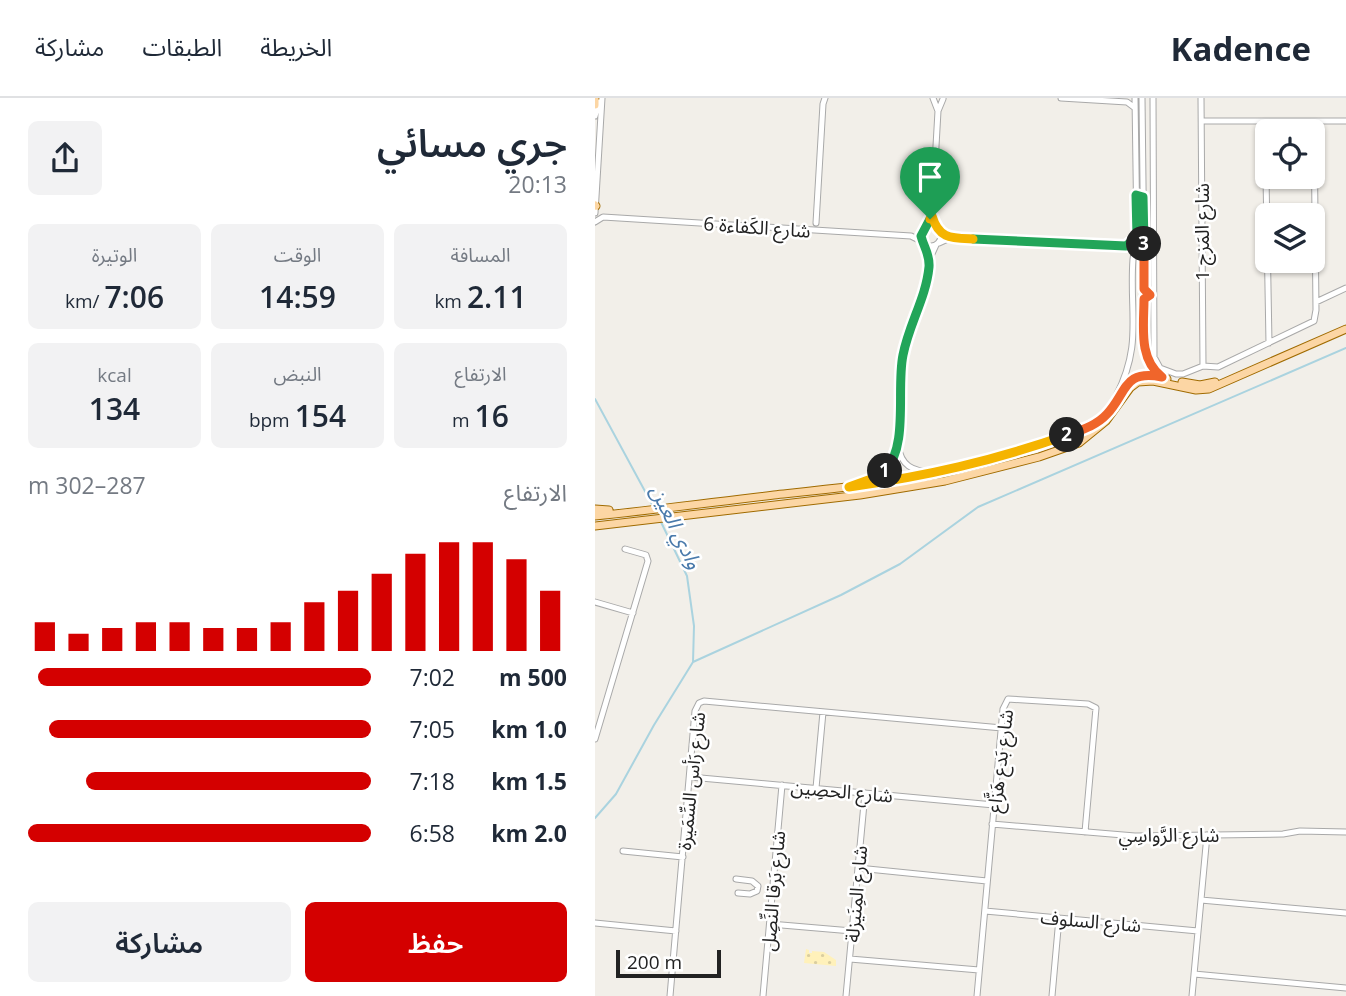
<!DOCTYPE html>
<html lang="ar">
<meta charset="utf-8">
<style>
body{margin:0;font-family:"Open Sans","Noto Sans Arabic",sans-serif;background:#f2f2f3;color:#1f2937;direction:rtl;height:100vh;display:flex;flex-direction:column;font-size:26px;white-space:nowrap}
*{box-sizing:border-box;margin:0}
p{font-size:23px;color:#747a83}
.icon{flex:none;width:38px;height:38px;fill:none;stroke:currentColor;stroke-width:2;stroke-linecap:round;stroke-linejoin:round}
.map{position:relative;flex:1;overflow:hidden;direction:ltr}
.drawer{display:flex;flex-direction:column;background:#fff;width:595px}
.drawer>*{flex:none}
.fabs{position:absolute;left:660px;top:21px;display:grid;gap:14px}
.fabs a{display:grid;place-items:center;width:70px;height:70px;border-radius:10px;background:#fff;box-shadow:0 2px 5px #0004;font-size:35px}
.scale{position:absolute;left:21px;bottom:18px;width:105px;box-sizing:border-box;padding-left:7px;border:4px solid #222;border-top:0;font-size:19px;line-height:24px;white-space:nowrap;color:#222;-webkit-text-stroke:5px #fff;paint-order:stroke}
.pin{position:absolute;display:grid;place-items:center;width:60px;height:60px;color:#fff;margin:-72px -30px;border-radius:50% 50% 50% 0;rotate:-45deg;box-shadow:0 0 7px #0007}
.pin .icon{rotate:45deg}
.km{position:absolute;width:35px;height:35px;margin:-18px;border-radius:50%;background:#222;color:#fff;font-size:19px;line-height:35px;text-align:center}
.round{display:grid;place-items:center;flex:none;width:74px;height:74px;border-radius:10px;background:#f2f2f3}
.head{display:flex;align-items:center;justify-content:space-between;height:119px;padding:0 28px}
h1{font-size:38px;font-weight:600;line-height:52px}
.figures{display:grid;grid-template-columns:repeat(3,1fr);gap:10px;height:119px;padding:7px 28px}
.figures div{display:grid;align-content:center;border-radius:10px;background:#f2f2f3;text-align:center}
.figures b{font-size:30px;font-weight:600}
.figures small{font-size:19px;font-weight:400}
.figures p{font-size:19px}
.chart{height:196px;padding:14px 28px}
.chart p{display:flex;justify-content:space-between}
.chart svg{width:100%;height:126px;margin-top:7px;stroke:#d40000;stroke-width:6}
.primary-button{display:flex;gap:14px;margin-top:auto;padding:14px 28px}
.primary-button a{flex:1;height:80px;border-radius:10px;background:#d40000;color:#fff;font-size:28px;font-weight:600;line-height:80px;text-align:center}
.primary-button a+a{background:#f2f2f3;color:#1f2937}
ul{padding:0 28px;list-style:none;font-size:23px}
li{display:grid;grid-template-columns:112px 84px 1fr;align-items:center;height:52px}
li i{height:18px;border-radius:9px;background:#d40000}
header{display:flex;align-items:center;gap:42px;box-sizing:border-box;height:98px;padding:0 35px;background:#fff;border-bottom:2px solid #e0e1e3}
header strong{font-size:33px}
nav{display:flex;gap:38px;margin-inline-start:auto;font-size:24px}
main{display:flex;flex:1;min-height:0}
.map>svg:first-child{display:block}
.sand{fill:url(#sand-dots)}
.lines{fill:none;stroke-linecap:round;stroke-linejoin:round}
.stream{stroke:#aad3df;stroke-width:2}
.minor-casing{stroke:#a9a9a9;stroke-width:7}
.major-casing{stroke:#a06b00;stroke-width:9}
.minor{stroke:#fff;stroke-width:5}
.major{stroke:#fcd6a4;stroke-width:7}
.split-1-casing{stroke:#fff;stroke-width:14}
.split-2-casing{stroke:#fff;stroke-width:14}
.split-3-casing{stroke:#fff;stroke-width:14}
.split-4-casing{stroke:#fff;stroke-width:14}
.split-5-casing{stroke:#fff;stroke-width:14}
.split-1{stroke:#22a559;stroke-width:9}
.split-2{stroke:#f5b400;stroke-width:9}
.split-3{stroke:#f0652b;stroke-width:9}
.split-4{stroke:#22a559;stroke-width:9}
.split-5{stroke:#f5b400;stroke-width:9}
.labels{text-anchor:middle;stroke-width:5;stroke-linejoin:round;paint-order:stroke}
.street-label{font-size:19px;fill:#222;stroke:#fff}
.water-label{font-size:21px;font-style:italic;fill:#4a7aab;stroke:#fff}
</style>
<header>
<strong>Kadence</strong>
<nav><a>الخريطة</a><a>الطبقات</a><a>مشاركة</a></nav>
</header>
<main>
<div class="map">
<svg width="751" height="898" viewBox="0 0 751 898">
<defs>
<pattern id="sand-dots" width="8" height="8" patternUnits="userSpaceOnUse" patternTransform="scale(1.75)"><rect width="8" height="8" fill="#fff1ba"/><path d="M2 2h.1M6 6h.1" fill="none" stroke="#dacea0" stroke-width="1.8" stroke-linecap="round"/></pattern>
</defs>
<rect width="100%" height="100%" fill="#f2efe9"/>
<!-- sand -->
<path class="sand" d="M211,851L214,852V855H217V853L229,854L241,862V868L209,865Z"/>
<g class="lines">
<!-- stream -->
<path class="stream" d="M0,301L58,408
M98,564L246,497L305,466L383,409L751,250
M0,720L21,696L59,627L98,564L99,528L92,478L65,422"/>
<defs>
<path id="minor" d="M338,0L343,13
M466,0L532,4L540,10
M547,0L550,255L556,270L567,280
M558,0L559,259L565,270L581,276H588L608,268L623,269L719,223L721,212L719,23
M606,0L608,268
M0,18L4,4
M607,23H751
M670,23L674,245
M0,115L7,0
M0,124L8,119L316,138L328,144
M221,125L228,6L230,0
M326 138a10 10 0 1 1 20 0a10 10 0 1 1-20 0Z
M341,130L337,118L343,13L348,1
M344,145L355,140L531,148L540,152
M721,204L751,190
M521,298C548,246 534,215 538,161C539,154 541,147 542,139L540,0
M337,374C317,373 306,368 303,347L307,261L313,237L329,196L335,160L341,147
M259,386C280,377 297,375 303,350
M0,504L38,515
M0,641L53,463L51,457L30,451
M95,679L399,707
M221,690L228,614
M397,726L540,738L688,736L705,733L751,734
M28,753L88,759
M263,770L392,783
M141,781L157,783L163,788L162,793L155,796L143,795
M606,802L751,815
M390,813L603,833
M0,825L81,833
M175,826L257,833
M255,861L384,872
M599,876L751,890
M75,898L100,613L104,605L109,603L407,630
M168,898L187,687
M251,898L270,695
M382,898L408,611L413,601L493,606L501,610L490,734
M457,898L464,820
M597,898L612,737"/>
<path id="major" d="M0,7V0
M0,107L1,108
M587,284L605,287L620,284
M0,411L14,412
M0,418C60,412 119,404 179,397C263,388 349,380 429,352C453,343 482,337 503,323C535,303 518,269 572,281
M0,428L265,397L350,383L444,359L484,345L511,323L535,290L543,284L558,283L601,292L614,291L751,231"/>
</defs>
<!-- minor casing -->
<use href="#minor" class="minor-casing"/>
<!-- major casing -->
<use href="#major" class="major-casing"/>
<!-- minor -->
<use href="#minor" class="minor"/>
<!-- major -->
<use href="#major" class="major"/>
</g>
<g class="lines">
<defs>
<path id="split-1" d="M290,373C314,348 301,290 308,257C314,226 331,200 334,169C335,156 329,150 326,138L335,121"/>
<path id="split-2" d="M290,373L279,380L254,389C332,378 398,363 472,337"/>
<path id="split-3" d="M472,337C486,332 501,328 512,316C532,295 528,271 567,279C543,261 549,228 549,201L555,197L549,191V146"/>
<path id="split-4" d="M378,141L531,148L542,139L541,97L548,99L549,146"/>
<path id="split-5" d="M335,121L337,118C344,141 356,140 378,141"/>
</defs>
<!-- split-1 casing -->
<use href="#split-1" class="split-1-casing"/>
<!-- split-2 casing -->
<use href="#split-2" class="split-2-casing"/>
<!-- split-3 casing -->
<use href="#split-3" class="split-3-casing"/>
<!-- split-4 casing -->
<use href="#split-4" class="split-4-casing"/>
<!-- split-5 casing -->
<use href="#split-5" class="split-5-casing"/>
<!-- split-1 -->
<use href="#split-1" class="split-1"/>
<!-- split-2 -->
<use href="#split-2" class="split-2"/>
<!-- split-3 -->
<use href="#split-3" class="split-3"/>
<!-- split-4 -->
<use href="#split-4" class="split-4"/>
<!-- split-5 -->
<use href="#split-5" class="split-5"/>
</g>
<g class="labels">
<!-- street labels -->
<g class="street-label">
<text transform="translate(162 129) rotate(4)" y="7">شارع الكَفاءة 6</text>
<text transform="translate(607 134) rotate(-90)" y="7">شارع المَزج 1</text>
<text transform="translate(405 663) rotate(-83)" y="7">شارع بَدع هَزَّاع</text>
<text transform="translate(96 683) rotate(-84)" y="7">شارع رَأس السِّمَيرة</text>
<text transform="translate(247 693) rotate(5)" y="7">شارع الحصِين</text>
<text x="574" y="744">شارع الرَّواسِي</text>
<text transform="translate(178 793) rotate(-85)" y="7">شارع بَرقا النِّصِل</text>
<text transform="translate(261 796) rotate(-85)" y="7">شارع المِنَيزلة</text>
<text transform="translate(496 823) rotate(5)" y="7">شارع السلوف</text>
</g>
<!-- water labels -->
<g class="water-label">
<text transform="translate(81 429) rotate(64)" y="7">وادي العين</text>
</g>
</g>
</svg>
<div class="fabs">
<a><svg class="icon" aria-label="locate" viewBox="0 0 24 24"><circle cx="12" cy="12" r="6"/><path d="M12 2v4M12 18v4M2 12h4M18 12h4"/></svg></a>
<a><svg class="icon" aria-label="layers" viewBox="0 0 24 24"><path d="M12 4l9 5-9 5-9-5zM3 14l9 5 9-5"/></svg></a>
</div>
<div class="scale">200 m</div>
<div class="pin" style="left:335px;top:121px;background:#1e9e55"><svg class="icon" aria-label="arrive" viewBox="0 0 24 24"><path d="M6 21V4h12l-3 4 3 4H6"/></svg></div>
<b class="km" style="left:290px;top:373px">1</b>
<b class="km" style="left:472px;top:337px">2</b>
<b class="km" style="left:549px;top:146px">3</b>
</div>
<section class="drawer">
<div class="head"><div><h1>جري مسائي</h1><p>20:13</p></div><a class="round"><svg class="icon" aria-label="share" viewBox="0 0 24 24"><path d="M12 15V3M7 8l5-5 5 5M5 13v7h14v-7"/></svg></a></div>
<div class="figures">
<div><p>المسافة</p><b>2.11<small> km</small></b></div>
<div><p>الوقت</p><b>14:59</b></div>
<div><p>الوتيرة</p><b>7:06<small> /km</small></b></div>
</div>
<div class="figures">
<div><p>الارتفاع</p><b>16<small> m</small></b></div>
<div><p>النبض</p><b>154<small> bpm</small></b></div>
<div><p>kcal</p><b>134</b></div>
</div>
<div class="chart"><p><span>الارتفاع</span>287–302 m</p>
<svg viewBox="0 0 160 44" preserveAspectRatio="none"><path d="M5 44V34M15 44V38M25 44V36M35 44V34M45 44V34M55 44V36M65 44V36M75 44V34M85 44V27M95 44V23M105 44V17M115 44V10M125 44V6M135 44V6M145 44V12M155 44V23"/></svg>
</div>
<ul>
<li><b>500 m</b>7:02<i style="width:97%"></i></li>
<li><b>1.0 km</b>7:05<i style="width:94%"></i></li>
<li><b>1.5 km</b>7:18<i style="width:83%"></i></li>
<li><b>2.0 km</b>6:58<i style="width:100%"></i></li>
</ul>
<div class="primary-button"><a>حفظ</a><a>مشاركة</a></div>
</section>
</main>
